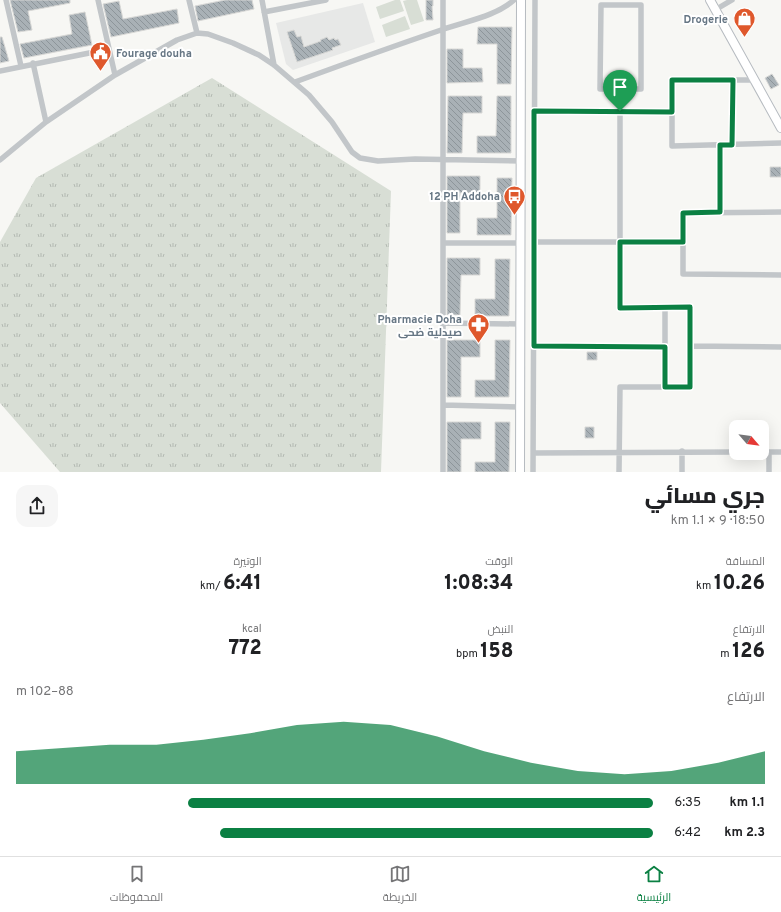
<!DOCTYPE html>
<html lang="ar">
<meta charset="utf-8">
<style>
body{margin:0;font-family:Overpass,Cairo,sans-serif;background:#f6f6f6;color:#202124;direction:rtl;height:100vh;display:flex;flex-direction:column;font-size:15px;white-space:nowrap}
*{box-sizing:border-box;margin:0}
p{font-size:13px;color:#757577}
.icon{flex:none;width:22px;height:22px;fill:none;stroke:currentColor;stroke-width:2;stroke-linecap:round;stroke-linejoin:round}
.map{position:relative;height:472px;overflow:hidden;direction:ltr}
.panel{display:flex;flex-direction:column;background:#fff;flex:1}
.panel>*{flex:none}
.needle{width:26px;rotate:118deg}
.tools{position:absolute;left:729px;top:420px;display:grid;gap:8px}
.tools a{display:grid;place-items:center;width:40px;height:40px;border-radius:8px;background:#fff;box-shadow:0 4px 16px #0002;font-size:20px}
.pin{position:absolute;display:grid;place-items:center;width:34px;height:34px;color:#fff;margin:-41px -17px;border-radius:50% 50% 50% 0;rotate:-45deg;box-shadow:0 0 4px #0007}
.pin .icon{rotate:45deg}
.round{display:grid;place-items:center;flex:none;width:42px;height:42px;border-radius:12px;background:#f6f6f6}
.head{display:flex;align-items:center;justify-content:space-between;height:68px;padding:0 16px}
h1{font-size:22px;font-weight:800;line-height:30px}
.metrics{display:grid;grid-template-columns:repeat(3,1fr);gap:6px;height:68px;padding:4px 16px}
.metrics div{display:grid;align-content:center}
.metrics b{font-size:20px;font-weight:800}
.metrics small{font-size:11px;font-weight:400}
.metrics p{font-size:11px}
.chart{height:112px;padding:8px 16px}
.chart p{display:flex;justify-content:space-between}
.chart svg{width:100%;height:72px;margin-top:4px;fill:#0b8043;opacity:.7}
ul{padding:0 16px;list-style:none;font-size:13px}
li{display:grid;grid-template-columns:64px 48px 1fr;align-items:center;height:30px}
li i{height:10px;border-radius:5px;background:#0b8043}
.tabs{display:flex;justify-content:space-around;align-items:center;height:56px;border-top:1px solid #e0e0e0;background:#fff;font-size:11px;color:#757577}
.tabs a{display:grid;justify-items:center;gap:2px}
.tabs .selected{color:#0b8043}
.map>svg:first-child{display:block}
.built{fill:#e7e8e7}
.grass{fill:url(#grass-tufts)}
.park{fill:#d8ded5}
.building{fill:url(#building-back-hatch);stroke:#d8d8d6}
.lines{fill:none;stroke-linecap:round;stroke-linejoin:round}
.secondary-casing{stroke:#b6bbc0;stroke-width:10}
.street{stroke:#c2c6c9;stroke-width:5.5}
.secondary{stroke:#fff;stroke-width:8}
.route-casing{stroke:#fff;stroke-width:8}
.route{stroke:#0b8043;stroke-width:5}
.labels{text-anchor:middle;stroke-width:4;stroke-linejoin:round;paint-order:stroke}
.poi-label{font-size:11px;font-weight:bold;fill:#667684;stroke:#fff;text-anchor:end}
</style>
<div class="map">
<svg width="781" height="472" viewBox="0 0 781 472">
<defs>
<pattern id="grass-tufts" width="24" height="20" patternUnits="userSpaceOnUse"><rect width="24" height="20" fill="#d8ded5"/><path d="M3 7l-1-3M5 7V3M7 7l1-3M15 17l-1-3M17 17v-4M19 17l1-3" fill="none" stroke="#b3b9b2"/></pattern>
<pattern id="building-back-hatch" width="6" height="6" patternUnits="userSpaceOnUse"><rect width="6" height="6" fill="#a9b1b6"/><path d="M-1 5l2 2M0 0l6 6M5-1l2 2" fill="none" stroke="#8d959a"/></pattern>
</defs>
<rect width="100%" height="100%" fill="#f7f7f4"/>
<!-- built -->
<path class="built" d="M363,3L375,42L293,70L286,64L276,23Z"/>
<!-- grass -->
<path class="grass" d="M212,78L391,191L381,472H60L0,403V242L36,178Z"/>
<!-- park -->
<path class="park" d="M395,0H400L404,11L380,19L376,7Z
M407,0H417L424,21L411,25L403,1Z
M405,16L410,29L386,37L382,25Z"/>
<!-- building -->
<path class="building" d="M10,0H70V3L28,11L32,30L18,32Z
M225,0H252L254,9L198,21L195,6Z
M426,0H433V6H432L433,20H426Z
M119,1L123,19L177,9L179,23L111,37L103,4Z
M85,12L92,45L24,58L20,44L72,34L69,15Z
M478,27H512L511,84H497V44H477Z
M294,30L297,37L301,36L304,47L321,41L320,40L327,37L329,40L334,38L335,40L338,39L341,45L332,48L333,50L297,62L287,32Z
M0,37H2L9,61L0,63Z
M447,49H463V68H482L483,82L447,83Z
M772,74L779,85L771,89L765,78Z
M448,96H482V113H463L462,153H447Z
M497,96H511V153H477V136H496Z
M770,167H781V177H770Z
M447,176H480V193H460V233H447Z
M497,178H512L511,235H477V218H497Z
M447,258H480V275H461L460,315H447Z
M495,259H510L509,316H475V299H495Z
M447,340H480V357H461V397H447Z
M495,340H510L509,397H475V380H495Z
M587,352H597V360H587Z
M447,422H481V439H461V472H447Z
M495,422H510L509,472H475V462H495Z
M585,427H594V438H585Z"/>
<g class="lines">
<defs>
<path id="secondary" d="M710,0L781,128
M520,472L521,0"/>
</defs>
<!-- secondary casing -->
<use href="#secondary" class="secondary-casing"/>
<!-- street -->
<path class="street" d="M6,0L21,66
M98,0L115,75
M189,0L197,33
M262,0L274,65
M601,5H641V89H600Z
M715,10L732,0
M264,12L326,0
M33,63L46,122
M0,71L109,49
M754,80H672V146L781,143
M295,82C344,64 394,46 444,29C467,21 496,16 514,0
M535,111L672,112
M720,145V212
M732,145L733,80
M0,160L46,122L115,75L177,40L197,33L208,34L233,43L259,55L274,65L309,95L332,122L352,152L360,158L378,161L415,159L521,161
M781,212L683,213V274L781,275
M534,242H683
M443,243H520
M442,323L519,324
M534,346L665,347
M690,346L781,347
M665,387V307
M443,405L520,407
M682,451V472
M762,452H781
M769,452V472
M533,453L736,452
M443,472V0
M533,472L535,0
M619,472L620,387H690V307L620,308V89"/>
<!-- secondary -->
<use href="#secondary" class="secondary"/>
</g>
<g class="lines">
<defs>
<path id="route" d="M672,80H733L732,145H720V212L683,213V242H620V308L690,307V387H665V347L534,346V111L672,112Z"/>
</defs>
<!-- route casing -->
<use href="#route" class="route-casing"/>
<!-- route -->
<use href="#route" class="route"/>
</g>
<!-- icons -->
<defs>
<symbol id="shop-pin" viewBox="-11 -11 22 30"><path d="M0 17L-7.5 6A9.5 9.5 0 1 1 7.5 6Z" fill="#df582c" stroke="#fff"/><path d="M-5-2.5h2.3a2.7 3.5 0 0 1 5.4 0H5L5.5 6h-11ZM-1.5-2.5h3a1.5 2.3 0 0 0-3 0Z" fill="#fff"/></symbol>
<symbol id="civic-pin" viewBox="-11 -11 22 30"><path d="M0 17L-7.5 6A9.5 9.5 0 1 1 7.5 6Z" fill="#df582c" stroke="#fff"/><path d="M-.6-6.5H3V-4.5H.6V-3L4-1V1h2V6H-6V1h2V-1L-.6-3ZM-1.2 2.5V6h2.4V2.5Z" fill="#fff"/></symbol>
<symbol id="bus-pin" viewBox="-11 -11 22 30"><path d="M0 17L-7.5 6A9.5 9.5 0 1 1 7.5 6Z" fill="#df582c" stroke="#fff"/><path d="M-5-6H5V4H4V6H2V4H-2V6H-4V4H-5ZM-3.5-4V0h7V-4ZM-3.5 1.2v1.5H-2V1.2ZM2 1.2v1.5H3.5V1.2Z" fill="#fff"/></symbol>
<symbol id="pharmacy-pin" viewBox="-11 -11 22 30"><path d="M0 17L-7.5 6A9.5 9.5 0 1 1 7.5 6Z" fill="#df582c" stroke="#fff"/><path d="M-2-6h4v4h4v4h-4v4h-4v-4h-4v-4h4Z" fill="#fff"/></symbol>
</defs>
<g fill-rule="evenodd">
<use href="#shop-pin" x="732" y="6" width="25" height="34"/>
<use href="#civic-pin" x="88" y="40" width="25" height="34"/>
<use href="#bus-pin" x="502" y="184" width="25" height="34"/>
<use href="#pharmacy-pin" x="466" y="312" width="25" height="34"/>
</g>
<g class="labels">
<!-- poi labels -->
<g class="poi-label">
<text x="728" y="23">Drogerie</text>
<text x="116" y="57" text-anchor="start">Fourage douha</text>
<text x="500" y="200">12 PH Addoha</text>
<text x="462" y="323">Pharmacie Doha<tspan x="462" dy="13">صيدلية ضحى</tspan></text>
</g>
</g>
</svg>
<div class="tools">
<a><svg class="needle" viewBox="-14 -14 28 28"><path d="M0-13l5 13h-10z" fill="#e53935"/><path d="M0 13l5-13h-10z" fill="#757577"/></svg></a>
</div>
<div class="pin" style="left:620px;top:111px;background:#1e9e55"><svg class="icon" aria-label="arrive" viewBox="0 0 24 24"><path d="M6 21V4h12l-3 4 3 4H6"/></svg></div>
</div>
<section class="panel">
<div class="head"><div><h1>جري مسائي</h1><p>18:50 · 9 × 1.1 km</p></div><a class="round"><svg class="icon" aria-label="share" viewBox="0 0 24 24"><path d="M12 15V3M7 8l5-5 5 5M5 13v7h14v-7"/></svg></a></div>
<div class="metrics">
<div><p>المسافة</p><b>10.26<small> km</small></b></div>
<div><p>الوقت</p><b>1:08:34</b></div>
<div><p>الوتيرة</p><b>6:41<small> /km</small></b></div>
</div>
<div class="metrics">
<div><p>الارتفاع</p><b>126<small> m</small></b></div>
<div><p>النبض</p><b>158<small> bpm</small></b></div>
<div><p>kcal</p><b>772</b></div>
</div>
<div class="chart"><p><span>الارتفاع</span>88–102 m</p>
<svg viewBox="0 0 160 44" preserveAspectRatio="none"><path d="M0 44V24L10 22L20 20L30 20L40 17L50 13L60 8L70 6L80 8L90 15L100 24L110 31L120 36L130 38L140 36L150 31L160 24V44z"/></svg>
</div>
<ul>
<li><b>1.1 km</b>6:35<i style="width:73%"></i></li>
<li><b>2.3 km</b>6:42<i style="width:68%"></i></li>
</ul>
</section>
<nav class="tabs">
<a class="selected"><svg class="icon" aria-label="home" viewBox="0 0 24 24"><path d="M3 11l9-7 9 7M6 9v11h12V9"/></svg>الرئيسية</a>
<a><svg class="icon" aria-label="map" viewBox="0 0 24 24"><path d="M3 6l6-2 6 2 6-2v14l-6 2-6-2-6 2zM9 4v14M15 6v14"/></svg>الخريطة</a>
<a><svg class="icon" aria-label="saved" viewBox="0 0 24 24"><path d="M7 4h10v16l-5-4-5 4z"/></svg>المحفوظات</a>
</nav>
